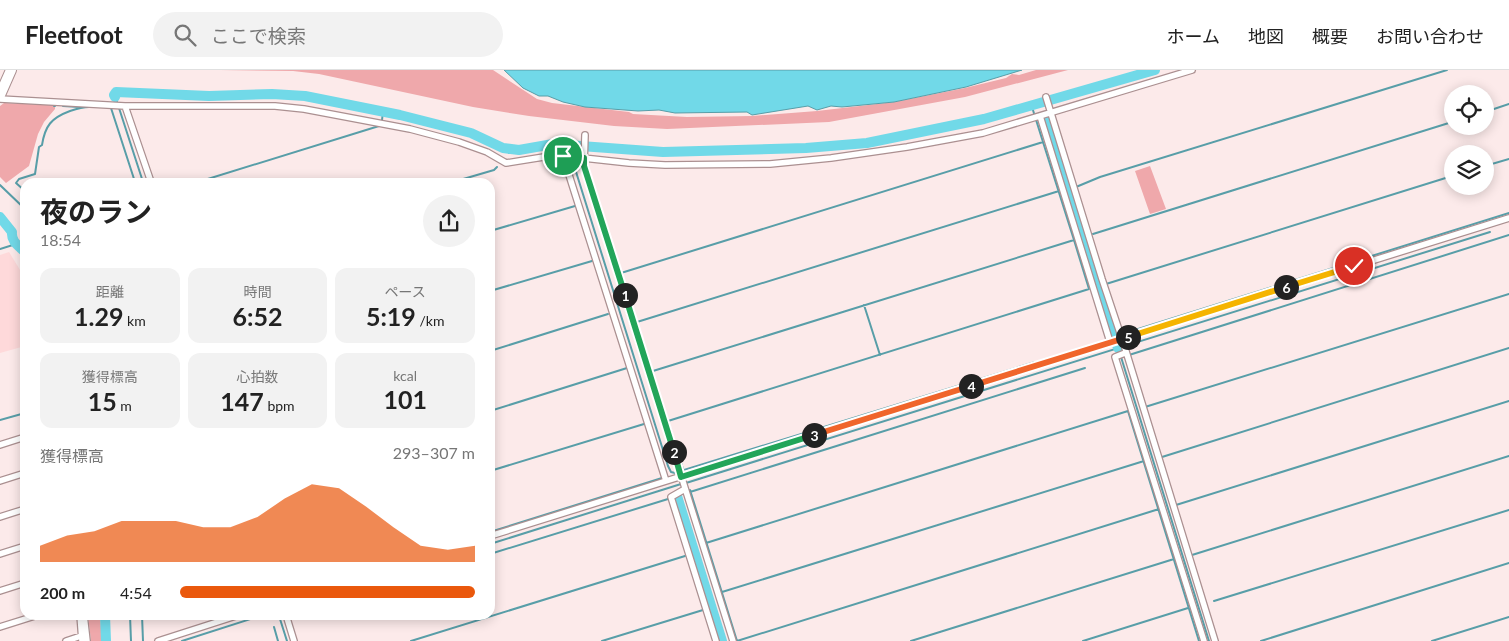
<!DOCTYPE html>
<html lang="ja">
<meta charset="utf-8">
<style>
body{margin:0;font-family:Lato,"Noto Sans JP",sans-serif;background:#f2f2f2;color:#222;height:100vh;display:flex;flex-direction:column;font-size:19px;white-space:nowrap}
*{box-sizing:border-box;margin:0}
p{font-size:16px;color:#767676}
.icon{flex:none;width:28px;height:28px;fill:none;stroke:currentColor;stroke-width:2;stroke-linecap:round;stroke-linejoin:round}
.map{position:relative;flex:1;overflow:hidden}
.sheet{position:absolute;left:20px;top:108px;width:475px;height:442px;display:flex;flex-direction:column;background:#fff;border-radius:15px;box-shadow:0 2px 12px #0003}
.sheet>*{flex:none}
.tools{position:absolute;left:1444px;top:15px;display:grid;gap:10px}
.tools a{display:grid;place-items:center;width:50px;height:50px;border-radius:50%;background:#fff;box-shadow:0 2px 12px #0003;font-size:25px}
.pin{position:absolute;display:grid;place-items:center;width:42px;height:42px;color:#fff;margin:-21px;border:2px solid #fff;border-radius:50%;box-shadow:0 1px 5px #0007}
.km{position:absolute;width:25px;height:25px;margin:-12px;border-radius:50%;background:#222;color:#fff;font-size:14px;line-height:25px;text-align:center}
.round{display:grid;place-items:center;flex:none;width:52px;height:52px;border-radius:26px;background:#f2f2f2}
.overview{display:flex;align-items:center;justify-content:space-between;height:85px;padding:0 20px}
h1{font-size:28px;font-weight:700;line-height:38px}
.figures{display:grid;grid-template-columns:repeat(3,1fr);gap:8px;height:85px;padding:5px 20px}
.figures div{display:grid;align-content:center;border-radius:12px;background:#f2f2f2;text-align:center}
.figures b{font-size:25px;font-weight:700}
.figures small{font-size:14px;font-weight:400}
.figures p{font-size:14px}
.chart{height:140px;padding:10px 20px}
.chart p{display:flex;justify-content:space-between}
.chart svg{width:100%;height:90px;margin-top:5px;fill:#ea580c;opacity:.7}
ul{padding:0 20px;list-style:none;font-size:16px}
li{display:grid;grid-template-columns:80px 60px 1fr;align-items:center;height:38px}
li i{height:12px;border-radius:6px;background:#ea580c}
header{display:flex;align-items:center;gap:30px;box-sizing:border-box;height:70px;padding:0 25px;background:#fff;border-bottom:1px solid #e0e0e0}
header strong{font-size:24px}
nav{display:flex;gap:28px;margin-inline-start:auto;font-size:18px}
.search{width:350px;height:45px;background:#f2f2f2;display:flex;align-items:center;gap:12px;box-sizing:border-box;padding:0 18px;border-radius:28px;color:#767676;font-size:19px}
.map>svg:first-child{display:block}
.built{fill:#fed9da}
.green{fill:#efa8ab}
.water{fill:#71d9e8;stroke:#589ea8}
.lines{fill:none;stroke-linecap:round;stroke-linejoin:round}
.stream{stroke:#589ea8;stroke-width:2}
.river{stroke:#71d9e8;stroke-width:10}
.street-casing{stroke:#ab9091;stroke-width:8}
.highway-casing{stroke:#ab9091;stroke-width:12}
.street{stroke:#fff;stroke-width:5.5}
.highway{stroke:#fff;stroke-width:10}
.split-1-casing{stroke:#fff;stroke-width:10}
.split-2-casing{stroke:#fff;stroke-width:10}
.split-3-casing{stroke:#fff;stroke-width:10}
.split-4-casing{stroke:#fff;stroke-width:10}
.split-5-casing{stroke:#fff;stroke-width:10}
.split-6-casing{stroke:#fff;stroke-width:10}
.split-7-casing{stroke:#fff;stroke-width:10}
.split-1{stroke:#22a559;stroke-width:6}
.split-2{stroke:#22a559;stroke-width:6}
.split-3{stroke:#22a559;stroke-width:6}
.split-4{stroke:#f0652b;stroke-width:6}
.split-5{stroke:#f0652b;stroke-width:6}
.split-6{stroke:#f5b400;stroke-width:6}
.split-7{stroke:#f5b400;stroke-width:6}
</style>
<header>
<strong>Fleetfoot</strong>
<div class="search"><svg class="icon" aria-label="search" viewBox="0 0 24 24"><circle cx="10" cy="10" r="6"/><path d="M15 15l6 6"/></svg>ここで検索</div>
<nav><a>ホーム</a><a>地図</a><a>概要</a><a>お問い合わせ</a></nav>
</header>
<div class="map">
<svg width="1509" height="571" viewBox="0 0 1509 571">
<rect width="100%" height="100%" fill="#fceaea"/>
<!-- built -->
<path class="built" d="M9,182L25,208V276L0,283V185Z"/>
<!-- green -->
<path class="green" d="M220,0H493L537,29L552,33L629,42L633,44L687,47L752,46L817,41L894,32L965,18L1006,8L1012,4L1019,5L1036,0H1068L965,27L829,52L667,59L614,56L529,46L473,37L319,4L293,1Z
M4,33L55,35V39L44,52L38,64L29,96L6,113L0,107V36Z
M1150,96L1166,139L1150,144L1135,101Z
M88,545H100L102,571H91Z"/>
<!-- water -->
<path class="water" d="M504,0H1022L966,17L894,32L842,37L831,36L817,40L808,36L752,45L747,42L675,43L659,40L638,41L585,37L563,32L548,26H539L523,18Z"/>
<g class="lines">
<!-- stream -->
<path class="stream" d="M115,27L117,32
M54,36H55
M63,36L80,37
M111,38L135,112
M119,38L143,112
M1485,42L1509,34
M382,50L383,42
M571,76L572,85
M509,83L510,79
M572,89L668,396L671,402L675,403
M1485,96L1509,89
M198,112L379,56
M453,112L494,100L497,97
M0,115L25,139
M1076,117L1100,107L1447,0
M25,121L16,113L19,109L35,104L39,77L42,75C45,56 51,48 70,41C76,39 82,37 89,37
M490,161L575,136
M1093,164L1452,52
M1083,167L1085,166
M0,179L16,174
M22,179L25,176
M1106,214L1452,106
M1099,216L1101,215
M490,221L592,191
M864,235L880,285
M637,252L1059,121
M1135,260L1509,143
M1114,266L1116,265
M490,281L608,244
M1129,285L1509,165
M1121,287L1209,571
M653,301L1074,170L1043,72
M1145,337L1509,224
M490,341L627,298
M0,350L25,343
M668,351L1089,219L1074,170
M1162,387L1509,278
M684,400L1035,292
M490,401L644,354
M684,402L621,203L1043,72L1032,37
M686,413L1490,162
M690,420L737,571
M690,422L1085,298
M1176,435L1509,331
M490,462L662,408
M706,473L1128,341L1199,571
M490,474L681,414
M693,483L695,482
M490,484L668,429
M1192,485L1509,386
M722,522L1144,391
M1214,531L1509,440
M709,538L712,537
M130,545L131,571
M142,545L143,571
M291,547L297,545
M280,549L287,571
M274,557L278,571
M182,571L263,545
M411,571L685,486
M602,571L703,540
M737,571L1159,439
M911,571L1174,489
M1083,571L1188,538
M1261,571L1509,493
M1432,571L1509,547"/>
<!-- river -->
<path class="river" d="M115,27L114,25L116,22L209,26L272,24L305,26L400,45L471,63L503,78L519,80L553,74L663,82L806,78L867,73L984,49L1155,0
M1045,47L1115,268
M0,147L12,162C11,172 19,176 25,182
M1117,275L1118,278
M677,426L722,571
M105,545L106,571"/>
<defs>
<path id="street" d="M1046,27L1102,209L1125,278L1215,571
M0,29L125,36H275L304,39L410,59L459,72L487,82L506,93L556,85L629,93L665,95L770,94L831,88L907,77L983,63L1192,0
M125,36L151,112
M1040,46L1110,272
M585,65L584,96L733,571
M563,86L666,411
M1125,283L1115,287L1204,571
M0,375L25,367
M0,411L25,403
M685,419L671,427L716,571
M0,447L25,439
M490,466L1509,148
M0,484L25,476
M0,521L25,513
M80,545L82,571
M84,545L87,571
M286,545L294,571
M0,557L38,545
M66,571L81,566
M158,571L239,545"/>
<path id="highway" d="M0,25L11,0"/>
</defs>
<!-- street casing -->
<use href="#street" class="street-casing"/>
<!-- highway casing -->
<use href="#highway" class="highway-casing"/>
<!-- street -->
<use href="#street" class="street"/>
<!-- highway -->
<use href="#highway" class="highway"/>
</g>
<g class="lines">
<defs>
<path id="split-1" d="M563,86L584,88V96L625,225"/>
<path id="split-2" d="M625,225L674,382"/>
<path id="split-3" d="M674,382L681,407L814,365"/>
<path id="split-4" d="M814,365L971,316"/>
<path id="split-5" d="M971,316L1128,267"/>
<path id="split-6" d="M1128,267L1286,217"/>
<path id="split-7" d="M1286,217L1354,196"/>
</defs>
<!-- split-1 casing -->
<use href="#split-1" class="split-1-casing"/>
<!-- split-2 casing -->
<use href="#split-2" class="split-2-casing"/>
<!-- split-3 casing -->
<use href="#split-3" class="split-3-casing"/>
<!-- split-4 casing -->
<use href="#split-4" class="split-4-casing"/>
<!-- split-5 casing -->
<use href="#split-5" class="split-5-casing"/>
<!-- split-6 casing -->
<use href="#split-6" class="split-6-casing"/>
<!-- split-7 casing -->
<use href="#split-7" class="split-7-casing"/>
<!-- split-1 -->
<use href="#split-1" class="split-1"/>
<!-- split-2 -->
<use href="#split-2" class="split-2"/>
<!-- split-3 -->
<use href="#split-3" class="split-3"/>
<!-- split-4 -->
<use href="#split-4" class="split-4"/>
<!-- split-5 -->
<use href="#split-5" class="split-5"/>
<!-- split-6 -->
<use href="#split-6" class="split-6"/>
<!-- split-7 -->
<use href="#split-7" class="split-7"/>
</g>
</svg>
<div class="tools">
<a><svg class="icon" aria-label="locate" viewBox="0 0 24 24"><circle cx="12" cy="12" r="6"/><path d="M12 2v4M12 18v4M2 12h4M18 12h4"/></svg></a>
<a><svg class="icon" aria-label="layers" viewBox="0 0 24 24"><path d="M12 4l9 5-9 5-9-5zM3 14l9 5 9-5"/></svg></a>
</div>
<div class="pin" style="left:563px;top:86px;background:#1e9e55"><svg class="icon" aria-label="arrive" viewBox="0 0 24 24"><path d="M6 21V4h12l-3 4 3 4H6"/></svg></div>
<div class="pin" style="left:1354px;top:196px;background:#d93025"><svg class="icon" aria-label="check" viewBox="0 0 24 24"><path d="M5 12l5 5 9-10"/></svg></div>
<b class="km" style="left:625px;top:225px">1</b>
<b class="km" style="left:674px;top:382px">2</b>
<b class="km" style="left:814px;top:365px">3</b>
<b class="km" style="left:971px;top:316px">4</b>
<b class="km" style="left:1128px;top:267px">5</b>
<b class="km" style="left:1286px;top:217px">6</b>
<section class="sheet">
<div class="overview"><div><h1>夜のラン</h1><p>18:54</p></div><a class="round"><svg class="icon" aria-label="share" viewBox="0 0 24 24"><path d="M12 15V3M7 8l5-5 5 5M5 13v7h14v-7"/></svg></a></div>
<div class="figures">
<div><p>距離</p><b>1.29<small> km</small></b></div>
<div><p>時間</p><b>6:52</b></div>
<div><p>ペース</p><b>5:19<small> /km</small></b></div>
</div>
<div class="figures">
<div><p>獲得標高</p><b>15<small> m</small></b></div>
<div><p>心拍数</p><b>147<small> bpm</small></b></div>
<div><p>kcal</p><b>101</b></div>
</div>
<div class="chart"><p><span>獲得標高</span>293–307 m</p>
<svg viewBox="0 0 160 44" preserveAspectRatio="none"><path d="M0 44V36L10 31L20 29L30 24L40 24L50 24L60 27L70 27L80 22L90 13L100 6L110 8L120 17L130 27L140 36L150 38L160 36V44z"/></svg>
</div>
<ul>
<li><b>200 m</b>4:54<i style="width:100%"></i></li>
</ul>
</section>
</div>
